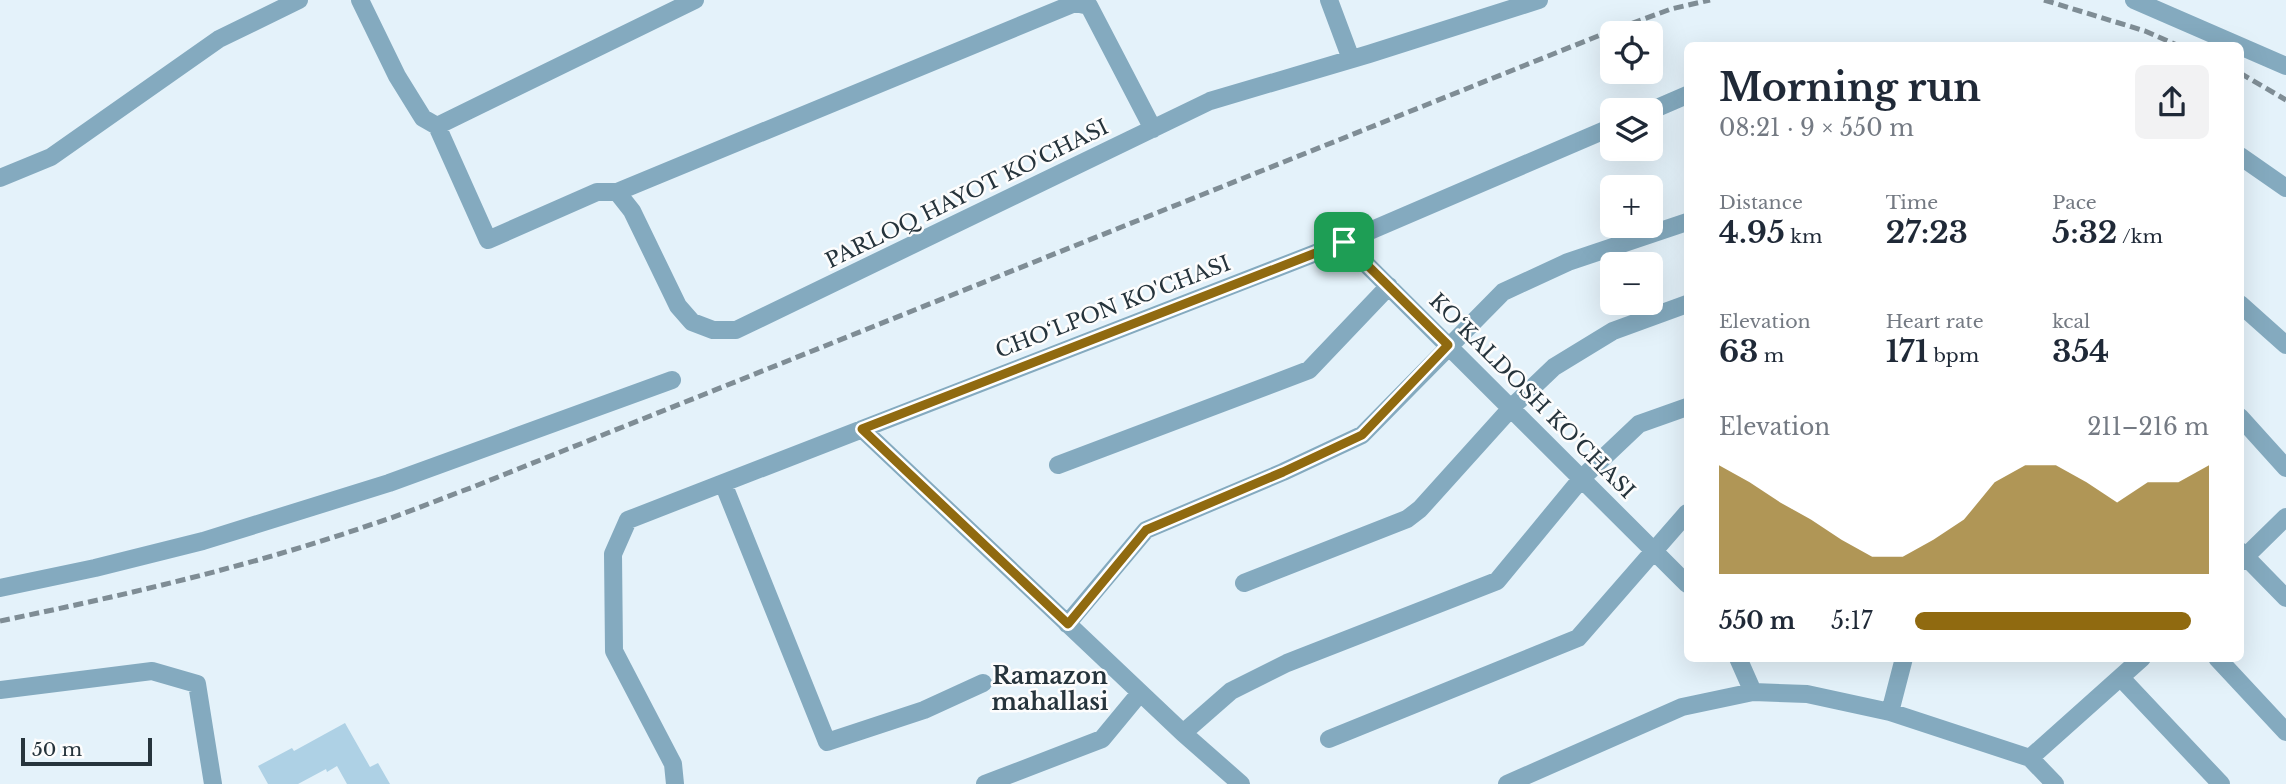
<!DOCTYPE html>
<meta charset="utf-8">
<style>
body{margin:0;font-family:"Libre Baskerville",serif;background:#f2f2f3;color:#1f2937;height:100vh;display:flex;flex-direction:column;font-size:26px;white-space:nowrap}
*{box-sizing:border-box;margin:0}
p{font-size:23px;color:#747a83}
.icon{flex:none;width:38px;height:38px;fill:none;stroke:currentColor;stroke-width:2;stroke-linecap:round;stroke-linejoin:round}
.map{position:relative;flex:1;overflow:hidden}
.drawer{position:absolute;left:1684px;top:42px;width:560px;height:620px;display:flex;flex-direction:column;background:#fff;border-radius:10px;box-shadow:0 7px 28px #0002}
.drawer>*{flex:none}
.tools{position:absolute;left:1600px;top:21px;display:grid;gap:14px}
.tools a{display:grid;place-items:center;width:63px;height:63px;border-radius:10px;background:#fff;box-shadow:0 7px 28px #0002;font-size:35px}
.scale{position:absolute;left:21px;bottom:18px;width:131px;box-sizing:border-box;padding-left:7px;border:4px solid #26343c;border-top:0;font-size:19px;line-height:24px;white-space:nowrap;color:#26343c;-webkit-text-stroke:5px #fdfdfd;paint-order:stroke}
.pin{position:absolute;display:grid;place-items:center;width:60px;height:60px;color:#fff;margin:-30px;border-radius:14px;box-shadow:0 4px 10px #0006}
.round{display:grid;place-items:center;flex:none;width:74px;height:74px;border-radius:10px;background:#f2f2f3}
.summary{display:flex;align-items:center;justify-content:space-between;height:119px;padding:0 35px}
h1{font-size:38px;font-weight:700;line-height:52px}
.stats{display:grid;grid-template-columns:repeat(3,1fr);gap:10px;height:119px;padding:7px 35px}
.stats div{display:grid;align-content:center}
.stats b{font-size:30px;font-weight:700}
.stats small{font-size:19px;font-weight:400}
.stats p{font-size:19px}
.chart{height:196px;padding:14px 35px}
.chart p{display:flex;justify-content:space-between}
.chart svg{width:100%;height:126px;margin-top:7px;fill:#906a10;opacity:.7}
ul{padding:0 35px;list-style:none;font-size:23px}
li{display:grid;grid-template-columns:112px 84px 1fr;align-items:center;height:52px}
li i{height:18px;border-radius:9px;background:#906a10}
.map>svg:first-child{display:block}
.building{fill:#aed1e5}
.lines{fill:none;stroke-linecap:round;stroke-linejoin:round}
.minor{stroke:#84aabf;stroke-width:18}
.rail{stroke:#7f8d95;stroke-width:5;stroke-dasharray:10 5;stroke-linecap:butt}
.route-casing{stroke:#fff;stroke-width:14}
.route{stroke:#906a10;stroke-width:9}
.labels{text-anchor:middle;stroke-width:5;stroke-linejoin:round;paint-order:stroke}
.street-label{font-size:21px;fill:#26343c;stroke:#fdfdfd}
.neighbourhood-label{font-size:23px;font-weight:bold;fill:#26343c;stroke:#fdfdfd}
</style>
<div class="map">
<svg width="2286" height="784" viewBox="0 0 2286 784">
<rect width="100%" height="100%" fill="#e4f2fa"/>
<!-- building -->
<path class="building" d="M345,723L370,767L378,763L390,784H347L337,766L327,772L326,769L298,784H268L258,766L292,748L294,751Z"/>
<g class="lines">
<!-- minor -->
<path class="minor" d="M360,0L397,76L423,118L437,126L488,240L597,192H617L632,211L678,306L692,322L713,330H736L1210,101L1369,54L1539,0
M1329,0L1351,59
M2134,0L2286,66
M1650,111L1687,95
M437,126L695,0
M2240,156L2286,188
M0,178L51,157L219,39L299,0
M617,192L1075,3L1089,6L1153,129
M1344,242L1687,584
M2240,304L2286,345
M2240,417L2286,468
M862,429L1183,733L1241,784
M1058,465L1309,370L1389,286
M723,483L827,742L924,710L983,683
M2240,551L2286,598
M2240,562L2286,517
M1244,583L1407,519L1420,509L1512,407L1554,367L1613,331L1687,304
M0,588L95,568L203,541L389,483L672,380
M1067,624L1146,530L1283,472L1362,435L1503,292L1568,262L1687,222
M1738,658L1753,692
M2217,658L2286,732
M2121,678L2221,784
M0,690L152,671L197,684L213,784
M1890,712L1904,658
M1183,733L1231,691L1287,663L1497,581L1582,478L1639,424L1687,407
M1329,739L1578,638L1687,513
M2030,758L2142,658
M675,784L673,764L614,651L613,554L628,520L1344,242L1612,127
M985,784L1102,739L1140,693
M1507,784L1682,707L1753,692L1807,694L1890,712L2030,758L2055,784"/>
<!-- rail -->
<path class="rail" d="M2044,0L2145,31L2179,46
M2240,73L2286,100
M0,621C126,595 252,566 373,524C407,513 440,499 473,487L1598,36L1671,9L1710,0"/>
</g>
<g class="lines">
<defs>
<path id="route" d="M1344,242L1448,345L1362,435L1283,472L1146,530L1068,624L862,429Z"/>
</defs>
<!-- route casing -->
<use href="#route" class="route-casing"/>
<!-- route -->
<use href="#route" class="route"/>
</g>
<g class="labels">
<!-- street labels -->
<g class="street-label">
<text transform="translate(967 194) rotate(-26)" y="7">PARLOQ HAYOT KO'CHASI</text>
<text transform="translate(1113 307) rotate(-21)" y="7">CHO‘LPON KO'CHASI</text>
<text transform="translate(1532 396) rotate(45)" y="7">KO‘KALDOSH KO'CHASI</text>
</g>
<!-- neighbourhood labels -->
<g class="neighbourhood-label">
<text x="1050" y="684">Ramazon<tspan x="1050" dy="26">mahallasi</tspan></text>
</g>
</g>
</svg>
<div class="tools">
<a><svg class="icon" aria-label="locate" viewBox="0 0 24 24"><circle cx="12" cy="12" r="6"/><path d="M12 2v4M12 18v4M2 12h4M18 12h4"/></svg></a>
<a><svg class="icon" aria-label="layers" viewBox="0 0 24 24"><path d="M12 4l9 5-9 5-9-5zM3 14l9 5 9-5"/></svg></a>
<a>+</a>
<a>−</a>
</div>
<div class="scale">50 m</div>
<div class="pin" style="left:1344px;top:242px;background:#1e9e55"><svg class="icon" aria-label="arrive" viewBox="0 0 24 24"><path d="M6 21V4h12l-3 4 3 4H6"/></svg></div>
<section class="drawer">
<div class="summary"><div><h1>Morning run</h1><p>08:21 · 9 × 550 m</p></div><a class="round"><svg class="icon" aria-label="share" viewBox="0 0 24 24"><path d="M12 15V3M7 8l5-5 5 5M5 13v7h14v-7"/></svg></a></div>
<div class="stats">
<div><p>Distance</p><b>4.95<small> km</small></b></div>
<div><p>Time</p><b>27:23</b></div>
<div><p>Pace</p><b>5:32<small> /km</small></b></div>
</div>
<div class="stats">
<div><p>Elevation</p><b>63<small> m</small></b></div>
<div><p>Heart rate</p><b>171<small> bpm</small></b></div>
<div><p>kcal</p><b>354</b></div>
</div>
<div class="chart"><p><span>Elevation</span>211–216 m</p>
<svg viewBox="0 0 160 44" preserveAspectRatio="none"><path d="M0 44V6L10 12L20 19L30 25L40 32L50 38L60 38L70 32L80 25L90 12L100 6L110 6L120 12L130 19L140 12L150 12L160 6V44z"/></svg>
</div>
<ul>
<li><b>550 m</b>5:17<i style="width:94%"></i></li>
</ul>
</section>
</div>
